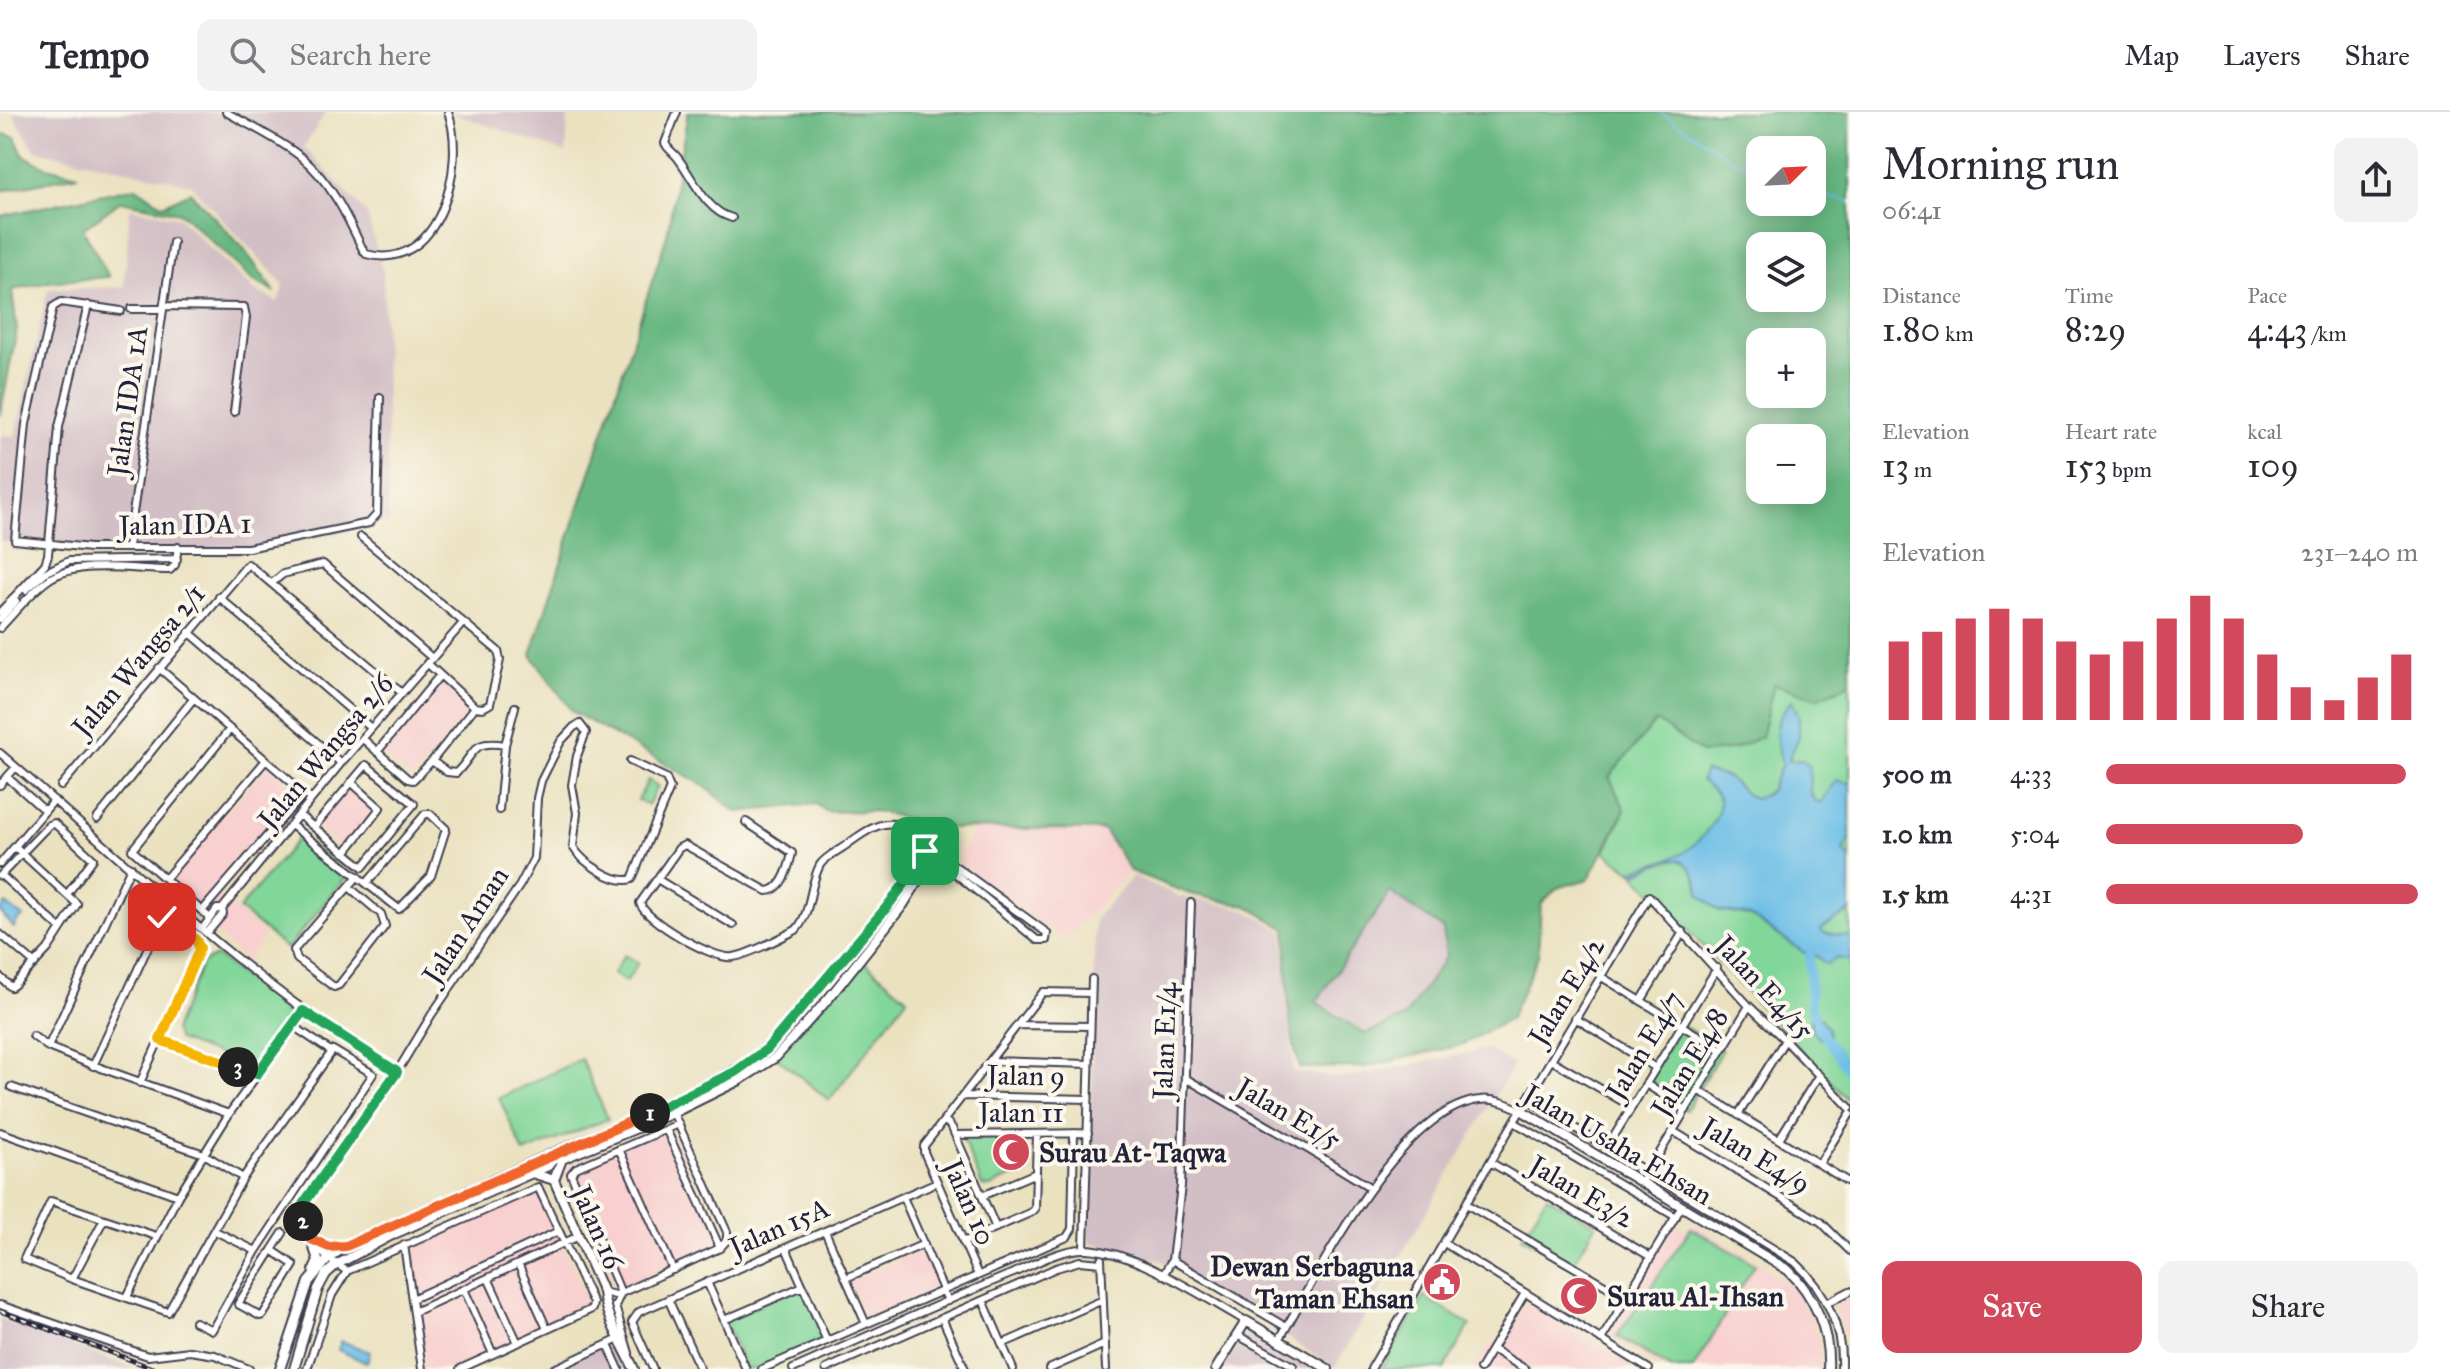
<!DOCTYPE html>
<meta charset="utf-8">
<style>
body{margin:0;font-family:"IM FELL Great Primer",serif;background:#f2f2f3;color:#2b2b33;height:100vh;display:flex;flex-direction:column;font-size:30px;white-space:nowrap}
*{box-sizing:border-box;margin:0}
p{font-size:26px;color:#7c7c81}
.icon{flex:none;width:44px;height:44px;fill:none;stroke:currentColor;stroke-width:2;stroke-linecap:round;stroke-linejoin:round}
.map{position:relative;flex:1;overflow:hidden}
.panel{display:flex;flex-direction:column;background:#fff;width:600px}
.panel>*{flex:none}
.needle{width:52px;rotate:66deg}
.controls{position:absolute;left:1746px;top:24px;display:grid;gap:16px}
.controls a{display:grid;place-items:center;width:80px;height:80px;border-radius:16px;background:#fff;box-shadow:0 4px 20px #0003;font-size:40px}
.pin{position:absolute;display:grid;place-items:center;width:68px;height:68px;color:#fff;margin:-34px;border-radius:16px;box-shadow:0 4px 12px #0006}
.km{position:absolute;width:40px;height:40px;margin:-20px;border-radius:50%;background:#222;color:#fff;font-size:22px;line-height:40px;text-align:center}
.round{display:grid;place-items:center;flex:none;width:84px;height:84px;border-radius:16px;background:#f2f2f3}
.head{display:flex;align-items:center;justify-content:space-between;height:136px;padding:0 32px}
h1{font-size:44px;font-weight:600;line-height:60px}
.stats{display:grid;grid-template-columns:repeat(3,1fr);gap:12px;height:136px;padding:8px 32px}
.stats div{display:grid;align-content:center}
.stats b{font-size:34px;font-weight:600}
.stats small{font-size:22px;font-weight:400}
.stats p{font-size:22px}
.chart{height:224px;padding:16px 32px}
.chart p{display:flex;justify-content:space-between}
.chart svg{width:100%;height:144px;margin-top:8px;stroke:#d1495b;stroke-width:6}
.primary-button{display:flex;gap:16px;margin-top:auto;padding:16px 32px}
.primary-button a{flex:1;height:92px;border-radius:16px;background:#d1495b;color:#fff;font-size:32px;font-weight:600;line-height:92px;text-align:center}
.primary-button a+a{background:#f2f2f3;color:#2b2b33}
ul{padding:0 32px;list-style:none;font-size:26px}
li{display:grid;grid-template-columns:128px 96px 1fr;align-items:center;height:60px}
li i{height:20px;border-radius:10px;background:#d1495b}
header{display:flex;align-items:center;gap:48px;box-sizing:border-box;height:112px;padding:0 40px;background:#fff;border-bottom:2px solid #e1e1e2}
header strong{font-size:38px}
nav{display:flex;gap:44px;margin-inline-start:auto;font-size:28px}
.search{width:560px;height:72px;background:#f2f2f3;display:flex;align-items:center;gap:20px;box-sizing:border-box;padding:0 28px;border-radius:16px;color:#7c7c81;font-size:30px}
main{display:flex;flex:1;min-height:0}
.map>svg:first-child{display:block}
.built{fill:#f7d0cf}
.industrial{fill:#d2bec5}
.green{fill:#81d699;stroke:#527c6a;stroke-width:2}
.forest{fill:#68b781;stroke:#456c5e;stroke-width:2;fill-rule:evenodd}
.water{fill:#6abde6;stroke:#467090;stroke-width:2}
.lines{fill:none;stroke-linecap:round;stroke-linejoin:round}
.stream{stroke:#6abde6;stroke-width:2}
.river{stroke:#6abde6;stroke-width:9}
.street-casing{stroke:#403f4f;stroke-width:10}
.secondary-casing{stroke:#403f4f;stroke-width:12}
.street{stroke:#fff;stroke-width:6}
.secondary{stroke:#fff;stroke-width:8}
.rail-casing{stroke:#22223b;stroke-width:5}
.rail{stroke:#fbf7ec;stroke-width:2;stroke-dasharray:6;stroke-linecap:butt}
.split-1-casing{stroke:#fff;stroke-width:16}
.split-2-casing{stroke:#fff;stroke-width:16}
.split-3-casing{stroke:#fff;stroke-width:16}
.split-4-casing{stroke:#fff;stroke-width:16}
.split-1{stroke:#22a559;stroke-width:10}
.split-2{stroke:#f0652b;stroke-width:10}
.split-3{stroke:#22a559;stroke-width:10}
.split-4{stroke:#f5b400;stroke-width:10}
.labels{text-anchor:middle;stroke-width:8;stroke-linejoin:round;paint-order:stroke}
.street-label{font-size:28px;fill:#22223b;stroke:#fbf7ec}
.poi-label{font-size:28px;font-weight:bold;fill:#22223b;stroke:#fbf7ec;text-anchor:start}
</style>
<header>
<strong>Tempo</strong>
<div class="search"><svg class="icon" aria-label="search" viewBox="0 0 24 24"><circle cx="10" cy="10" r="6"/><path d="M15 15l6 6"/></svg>Search here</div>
<nav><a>Map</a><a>Layers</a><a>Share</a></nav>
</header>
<main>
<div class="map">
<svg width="1850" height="1257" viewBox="0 0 1850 1257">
<rect width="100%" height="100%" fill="#fbf7ec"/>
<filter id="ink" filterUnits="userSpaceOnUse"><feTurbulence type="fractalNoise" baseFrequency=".0125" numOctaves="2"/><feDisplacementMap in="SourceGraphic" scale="16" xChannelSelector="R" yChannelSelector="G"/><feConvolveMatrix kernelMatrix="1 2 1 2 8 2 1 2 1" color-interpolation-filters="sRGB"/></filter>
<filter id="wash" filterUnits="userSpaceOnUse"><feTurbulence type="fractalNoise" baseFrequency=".006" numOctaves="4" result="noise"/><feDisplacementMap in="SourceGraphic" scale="32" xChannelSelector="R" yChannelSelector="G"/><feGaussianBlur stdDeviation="1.8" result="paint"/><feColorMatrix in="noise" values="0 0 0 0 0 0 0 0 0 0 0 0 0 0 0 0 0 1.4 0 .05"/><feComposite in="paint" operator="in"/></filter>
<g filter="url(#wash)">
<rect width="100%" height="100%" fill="#eae1bf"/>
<!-- built -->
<path class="built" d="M440,565L472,595L415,665L411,666L379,640Z
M267,653L300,682L216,780L264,824L247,849L162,775Z
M351,674L377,695L343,738L317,715Z
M974,717L1104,718L1130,759L1065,829L956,748Z
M666,1010L721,1131L617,1178L566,1065L567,1055Z
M535,1079L540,1081L591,1196L454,1257H425L409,1135Z
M1693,1111L1762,1153L1794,1177L1812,1208L1819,1228L1821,1257H1664L1612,1225L1611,1219L1675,1112L1687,1120Z
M924,1137L940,1174L866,1207L849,1170Z
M1850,1184V1226L1845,1225L1835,1198L1836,1192Z
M1526,1191L1629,1252L1626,1257H1474L1490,1230L1500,1235Z"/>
<!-- industrial -->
<path class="industrial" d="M12,0H326L304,35L367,102L383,161L389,410L233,443L92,442L0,429V323L15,324L48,177L124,175L130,96L179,106L254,178L278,190L284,173L190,72L35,38Z
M450,0H568L566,41Z
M1133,764L1178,784L1243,797L1283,819L1294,960L1344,966L1489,937L1513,953L1335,1255L1161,1149L1089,1130L1095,807Z
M1390,780L1443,817L1446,844L1405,905L1365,922L1316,890Z
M0,1207L135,1257H0Z
M1246,1217L1316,1257H1221Z
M612,1222L628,1257H538Z"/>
<!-- green -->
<path class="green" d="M1774,571L1816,586L1850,572V990L1635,762L1605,740L1625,698L1609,665L1656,609L1702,641L1761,625Z
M648,668L658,674L648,693L638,688Z
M300,724L348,763L287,837L239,797Z
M624,843L638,851L626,870L613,862Z
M216,844L287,898C287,918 266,944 248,954L178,928L174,918L202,851Z
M862,848L907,886L829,988L776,945Z
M1682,913L1722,938L1686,998L1646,972Z
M581,947L608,1007L524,1041L499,986Z
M1016,1023V1030L997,1032L1002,1058L1018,1056L1019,1061L991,1075L982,1074L962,1025Z
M1547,1084L1596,1113L1572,1153L1522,1125Z
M1691,1116L1755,1152L1693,1257H1672L1617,1224Z
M803,1174L827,1229L762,1257H746L724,1208Z
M1424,1185L1470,1213L1444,1257H1381Z"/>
<!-- forest -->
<path class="forest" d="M688,0H1850V572L1817,586L1774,572L1761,625L1734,637L1702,641L1656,609L1609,665L1625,698L1589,767L1557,776L1541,792L1538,844L1510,907L1461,933L1365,955L1300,956C1286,912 1288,864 1286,817L1247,794L1190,782L1130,759L1104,718L948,716L875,699L827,700L816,692L737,700L703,673L573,600L531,543L667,123ZM1760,38H1812V90H1760ZM1760,134H1812V186H1760ZM1760,230H1812V282H1760ZM1760,326H1812V378H1760ZM1390,780L1443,817L1446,844L1405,905L1365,922L1316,890Z
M0,21L15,25L23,43L43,54L78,63L0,79Z
M136,75L163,93L190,80L242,135L275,180L254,169L181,101L121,89L83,117L109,165L48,170L12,178L17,217L0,304V104Z"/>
<!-- water -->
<path class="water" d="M1792,588L1799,606V624L1788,649L1802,648L1809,653L1810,679L1814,688L1821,691L1836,668L1850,672V725L1843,739L1850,747V799L1821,817L1822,820L1850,825V849L1837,846L1827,852L1824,851L1817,844H1809L1750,804L1719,799L1699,782C1699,769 1691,747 1674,748C1662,748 1646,758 1635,762L1632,759C1647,753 1668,749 1681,742C1695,734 1726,704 1718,686C1715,679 1706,673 1701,668L1705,659C1713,664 1718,661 1726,665C1737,671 1743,683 1755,687L1770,679L1782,653C1775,625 1771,610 1792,588Z
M6,792L23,805L16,810L14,816L0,800Z
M1811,894L1828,917L1830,933L1811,919Z
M341,1229L370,1240L367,1251L338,1238Z"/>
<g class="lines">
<!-- stream -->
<path class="stream" d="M1660,0L1728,45L1760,59
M1812,82L1850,89"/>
<!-- river -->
<path class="river" d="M1809,844L1811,894L1815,904
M1825,925L1850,961"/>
</g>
</g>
<g filter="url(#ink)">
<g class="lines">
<defs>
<path id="street" d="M226,0C250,14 279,27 301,45C331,70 347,104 363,138L366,142C440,162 467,52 448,0
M677,0L665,31C668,38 672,39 677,45C693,65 705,99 732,106
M164,194L244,195L246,205L234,300
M131,197H163
M121,199L61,190L53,195L26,312L15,428L90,436H248L369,411L377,402L380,285
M361,425L498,539L500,548L490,592L483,596L475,595
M128,435L173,130
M272,471L283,462L323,452L432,546
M26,478L46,460L69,449L177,447
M219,485L371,616
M0,500L45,452L48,443L59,315L88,193
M0,507L16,489
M0,516C15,500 30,481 48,468C78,447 134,458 170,458L175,453L178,435
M189,520L341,651
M427,551L475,595
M159,556L311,687
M363,627L408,667L413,668L432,649L475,595
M377,640L440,563
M0,641C128,752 251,872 397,960
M432,649L447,660L456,661C476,642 470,627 505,633
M7,665L45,699
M0,673L16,655
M61,674L248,452L402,581
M499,698L505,633L515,595
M299,703L363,755L414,692L366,653L314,715
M97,707L194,586
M746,710L792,741C789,755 782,779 767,779L685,733L679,736L640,791C644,808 715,849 733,845C749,843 782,825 796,818C812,800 809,773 820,753C825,745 838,739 845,734C880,708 892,703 929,728
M291,713L399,797L431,764L446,717L430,702H425L367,771
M345,741L380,696L351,670
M935,745L1037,828H1046L1047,821L951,751L943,741
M0,752L54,688
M1,763L60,816
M0,764L49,713L54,711L93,747L68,781
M166,766L266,648
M657,767L733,813
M349,775L381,802L385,814L339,873L334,875L297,847L294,838L358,764
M202,799L304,681
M210,806L132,738L230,617
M202,817L217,797H222L341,651L463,511
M207,821L223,802L222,797
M0,822L35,852
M1600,864L1722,938
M0,865L11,875L14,873L48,837L77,792L15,735
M1641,889L1683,820
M1575,906L1656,956
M1017,913L1090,914
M293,914L332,940
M33,924L48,935L90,952L229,1002
M160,928L257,962
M48,935L131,755
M1551,948L1632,995
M990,949L1089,952
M93,954L161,807L168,805L196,828L200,836L140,971
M1185,966L1311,1039L1371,1076
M1646,972L1686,998
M11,975L204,1042L243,1066
M1698,978L1850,1071
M963,984L1088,987
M1527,987L1795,1150C1826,1178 1843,1216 1841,1257
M672,998L727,1120V1128L720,1136
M1738,1003L1785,928
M945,1008L952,1016L996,1116
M1514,1010L1676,1105
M666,1017L720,1136
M1673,1019L1821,1110L1850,1139
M0,1020L178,1084
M955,1023L1088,1021
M1779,1027L1819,963
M1608,1034L1717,856
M619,1037L673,1158
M1490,1050L1651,1145
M1819,1052L1850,1002
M1642,1070L1749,894
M982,1084L1036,1061
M903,1085L948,1189
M1466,1092L1627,1186
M215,1119L256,1139
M825,1119L866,1212
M156,1124L51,1089L24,1147L72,1167L168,1200L243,1066L333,938L373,962L256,1139L212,1218L195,1210
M963,1130L1030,1101L1035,1097L1037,1022
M1444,1131L1649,1257
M404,1133L422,1257
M786,1136L827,1229
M1084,1137L1092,867
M272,1138L294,1153L263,1203L260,1204L238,1192Z
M272,1138L283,1121
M1101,1147L1106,1257
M1172,1148L1286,1215
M518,1152L547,1217
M347,1159C323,1145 296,1122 304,1091L397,960L432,902L520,773L534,746L537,686L541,669L561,629L574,615L580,612L586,620L577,644L572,673L577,701L573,735C582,750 615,773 632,767L670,676L666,666L630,649
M347,1159L538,1075L593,1191L592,1197L460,1257
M978,1163L924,1040V1034L1043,880L1091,881
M1163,1163L1172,1148L1181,1074L1191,791
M488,1166L518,1231
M846,1166L924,1132
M72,1167L104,1107
M707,1170L746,1257
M464,1177L493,1242
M603,1180L615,1183L621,1181L720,1136
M621,1181L571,1062L576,1056L678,1012
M621,1181L615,1194L629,1241
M127,1185L178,1084L229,1002L303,899
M412,1187L559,1119
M668,1187L700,1257
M983,1188L1013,1257
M1827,1191L1850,1179
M0,1193L148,1244L190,1239L215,1243L249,1257
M414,1200L579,1124
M942,1206L965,1257
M724,1208L803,1174
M1237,1223L1293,1254
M1279,1228C1317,1164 1399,996 1480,988C1494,986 1508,992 1521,998
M1601,1228L1682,1094
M1002,1232L1103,1188
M608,1233L619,1257
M1492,1237L1525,1257
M307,1257L332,1183L347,1159
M554,1257L619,1227
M653,1257L632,1210L639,1200L937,1070
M762,1257L1067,1125L1072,1117L1074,1021
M793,1257C865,1225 938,1192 1011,1162C1033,1153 1061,1136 1086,1137C1135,1139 1203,1185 1246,1209
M826,1257L1056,1156L1080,1149L1101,1151
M1049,1257L1105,1232
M1371,1257L1490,1050L1649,784L1749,894L1785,928L1850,996
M1480,1257L1525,1181"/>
<path id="secondary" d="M924 736a10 10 0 1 1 20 0a10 10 0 1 1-20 0Z
M1521,998L1788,1158C1815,1183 1830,1220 1828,1257
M562,1047L673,1001L740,968L776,945L829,886L903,793L933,745
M535,1062L554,1068L603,1180C606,1208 623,1232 634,1257
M554,1068L562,1047
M311,1127L318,1148L314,1158
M311,1127L329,1135H344
M280,1257L309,1170L328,1147L346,1134L558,1039L669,993L754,948L784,920L886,796L927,742
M294,1257L318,1177L326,1162L336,1153L394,1122L548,1054L551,1050L544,1046
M1216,1257L1246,1209L1328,1257"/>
</defs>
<!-- street casing -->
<use href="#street" class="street-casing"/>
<!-- secondary casing -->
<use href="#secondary" class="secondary-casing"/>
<!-- street -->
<use href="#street" class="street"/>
<!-- secondary -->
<use href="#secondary" class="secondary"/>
<defs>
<path id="rail" d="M0,1199L155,1257"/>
</defs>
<!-- rail casing -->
<use href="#rail" class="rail-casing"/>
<!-- rail -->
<use href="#rail" class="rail"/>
</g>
</g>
<g class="lines" filter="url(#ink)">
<defs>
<path id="split-1" d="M650,1001L735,960L767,937L886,796L927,742L925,739"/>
<path id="split-2" d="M303,1109L311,1127L329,1135L346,1134L650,1001"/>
<path id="split-3" d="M238,955L257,962L303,899L397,960L304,1091L303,1109"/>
<path id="split-4" d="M162,805H168L196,828L200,836L160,928L238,955"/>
</defs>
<!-- split-1 casing -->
<use href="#split-1" class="split-1-casing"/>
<!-- split-2 casing -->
<use href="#split-2" class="split-2-casing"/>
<!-- split-3 casing -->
<use href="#split-3" class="split-3-casing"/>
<!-- split-4 casing -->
<use href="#split-4" class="split-4-casing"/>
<!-- split-1 -->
<use href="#split-1" class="split-1"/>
<!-- split-2 -->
<use href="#split-2" class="split-2"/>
<!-- split-3 -->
<use href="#split-3" class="split-3"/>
<!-- split-4 -->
<use href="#split-4" class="split-4"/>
</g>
<!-- icons -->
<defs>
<symbol id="mosque-disc" viewBox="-11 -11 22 22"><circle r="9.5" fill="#d1495b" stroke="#fbf7ec"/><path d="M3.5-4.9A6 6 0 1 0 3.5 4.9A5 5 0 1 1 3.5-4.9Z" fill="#fff"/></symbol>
<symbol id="civic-disc" viewBox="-11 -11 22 22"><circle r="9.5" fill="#d1495b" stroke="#fbf7ec"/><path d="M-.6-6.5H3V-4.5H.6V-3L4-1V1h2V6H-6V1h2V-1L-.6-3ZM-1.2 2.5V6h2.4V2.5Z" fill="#fff"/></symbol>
</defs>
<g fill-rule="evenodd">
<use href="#mosque-disc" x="989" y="1018" width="44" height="44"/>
<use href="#civic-disc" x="1420" y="1148" width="44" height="44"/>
<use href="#mosque-disc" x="1557" y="1162" width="44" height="44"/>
</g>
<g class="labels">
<!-- street labels -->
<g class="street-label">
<text transform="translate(127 289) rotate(-82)" y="10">Jalan IDA 1A</text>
<text transform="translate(185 412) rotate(-1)" y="10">Jalan IDA 1</text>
<text transform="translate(138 548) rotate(-50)" y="10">Jalan Wangsa 2/1</text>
<text transform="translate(325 639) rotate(-50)" y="10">Jalan Wangsa 2/6</text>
<text transform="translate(465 813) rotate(-57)" y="10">Jalan Aman</text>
<text transform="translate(1765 875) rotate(47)" y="10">Jalan E4/15</text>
<text transform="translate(1566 879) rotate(-59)" y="10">Jalan E4/2</text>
<text transform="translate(1164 929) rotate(-88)" y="10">Jalan E1/4</text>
<text transform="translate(1644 933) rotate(-59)" y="10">Jalan E4/7</text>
<text transform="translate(1689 950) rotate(-59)" y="10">Jalan E4/8</text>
<text transform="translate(1026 963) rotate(1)" y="10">Jalan 9</text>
<text x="1021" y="1010">Jalan 11</text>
<text transform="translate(1289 1001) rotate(30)" y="10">Jalan E1/5</text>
<text transform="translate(1618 1032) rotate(30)" y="10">Jalan Usaha Ehsan</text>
<text transform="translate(1756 1043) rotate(31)" y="10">Jalan E4/9</text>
<text transform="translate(1582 1079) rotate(30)" y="10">Jalan E3/2</text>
<text transform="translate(970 1090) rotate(66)" y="10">Jalan 10</text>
<text transform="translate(598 1115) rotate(66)" y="10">Jalan 16</text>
<text transform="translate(779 1115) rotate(-24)" y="10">Jalan 15A</text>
</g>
<!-- poi labels -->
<g class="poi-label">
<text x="1039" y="1050">Surau At-Taqwa</text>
<text x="1414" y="1164" text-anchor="end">Dewan Serbaguna<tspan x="1414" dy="32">Taman Ehsan</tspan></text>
<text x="1607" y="1194">Surau Al-Ihsan</text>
</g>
</g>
</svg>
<div class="controls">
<a><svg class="needle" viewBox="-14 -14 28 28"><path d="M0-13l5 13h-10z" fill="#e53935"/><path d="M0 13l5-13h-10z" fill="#7c7c81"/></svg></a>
<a><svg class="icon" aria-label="layers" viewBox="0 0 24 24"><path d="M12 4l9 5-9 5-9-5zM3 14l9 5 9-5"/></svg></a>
<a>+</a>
<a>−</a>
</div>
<div class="pin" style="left:925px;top:739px;background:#1e9e55"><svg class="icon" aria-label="arrive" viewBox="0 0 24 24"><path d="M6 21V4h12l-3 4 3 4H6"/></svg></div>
<div class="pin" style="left:162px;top:805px;background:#d93025"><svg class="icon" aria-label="check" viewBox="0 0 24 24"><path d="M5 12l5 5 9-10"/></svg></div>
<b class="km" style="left:650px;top:1001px">1</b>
<b class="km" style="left:303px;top:1109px">2</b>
<b class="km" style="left:238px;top:955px">3</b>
</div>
<section class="panel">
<div class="head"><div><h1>Morning run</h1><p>06:41</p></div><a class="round"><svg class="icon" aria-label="share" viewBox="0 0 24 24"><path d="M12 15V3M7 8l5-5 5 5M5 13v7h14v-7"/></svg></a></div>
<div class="stats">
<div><p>Distance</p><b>1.80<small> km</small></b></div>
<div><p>Time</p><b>8:29</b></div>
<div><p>Pace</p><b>4:43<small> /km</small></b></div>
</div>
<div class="stats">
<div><p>Elevation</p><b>13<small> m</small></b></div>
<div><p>Heart rate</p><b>153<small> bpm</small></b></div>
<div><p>kcal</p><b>109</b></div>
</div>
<div class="chart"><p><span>Elevation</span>231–240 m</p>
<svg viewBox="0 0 160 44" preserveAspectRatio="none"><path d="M5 44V20M15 44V17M25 44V13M35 44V10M45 44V13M55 44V20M65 44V24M75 44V20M85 44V13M95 44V6M105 44V13M115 44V24M125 44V34M135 44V38M145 44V31M155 44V24"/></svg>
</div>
<ul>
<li><b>500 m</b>4:33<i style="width:96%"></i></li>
<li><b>1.0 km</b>5:04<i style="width:63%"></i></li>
<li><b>1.5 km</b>4:31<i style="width:100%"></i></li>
</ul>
<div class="primary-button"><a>Save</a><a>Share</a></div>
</section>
</main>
